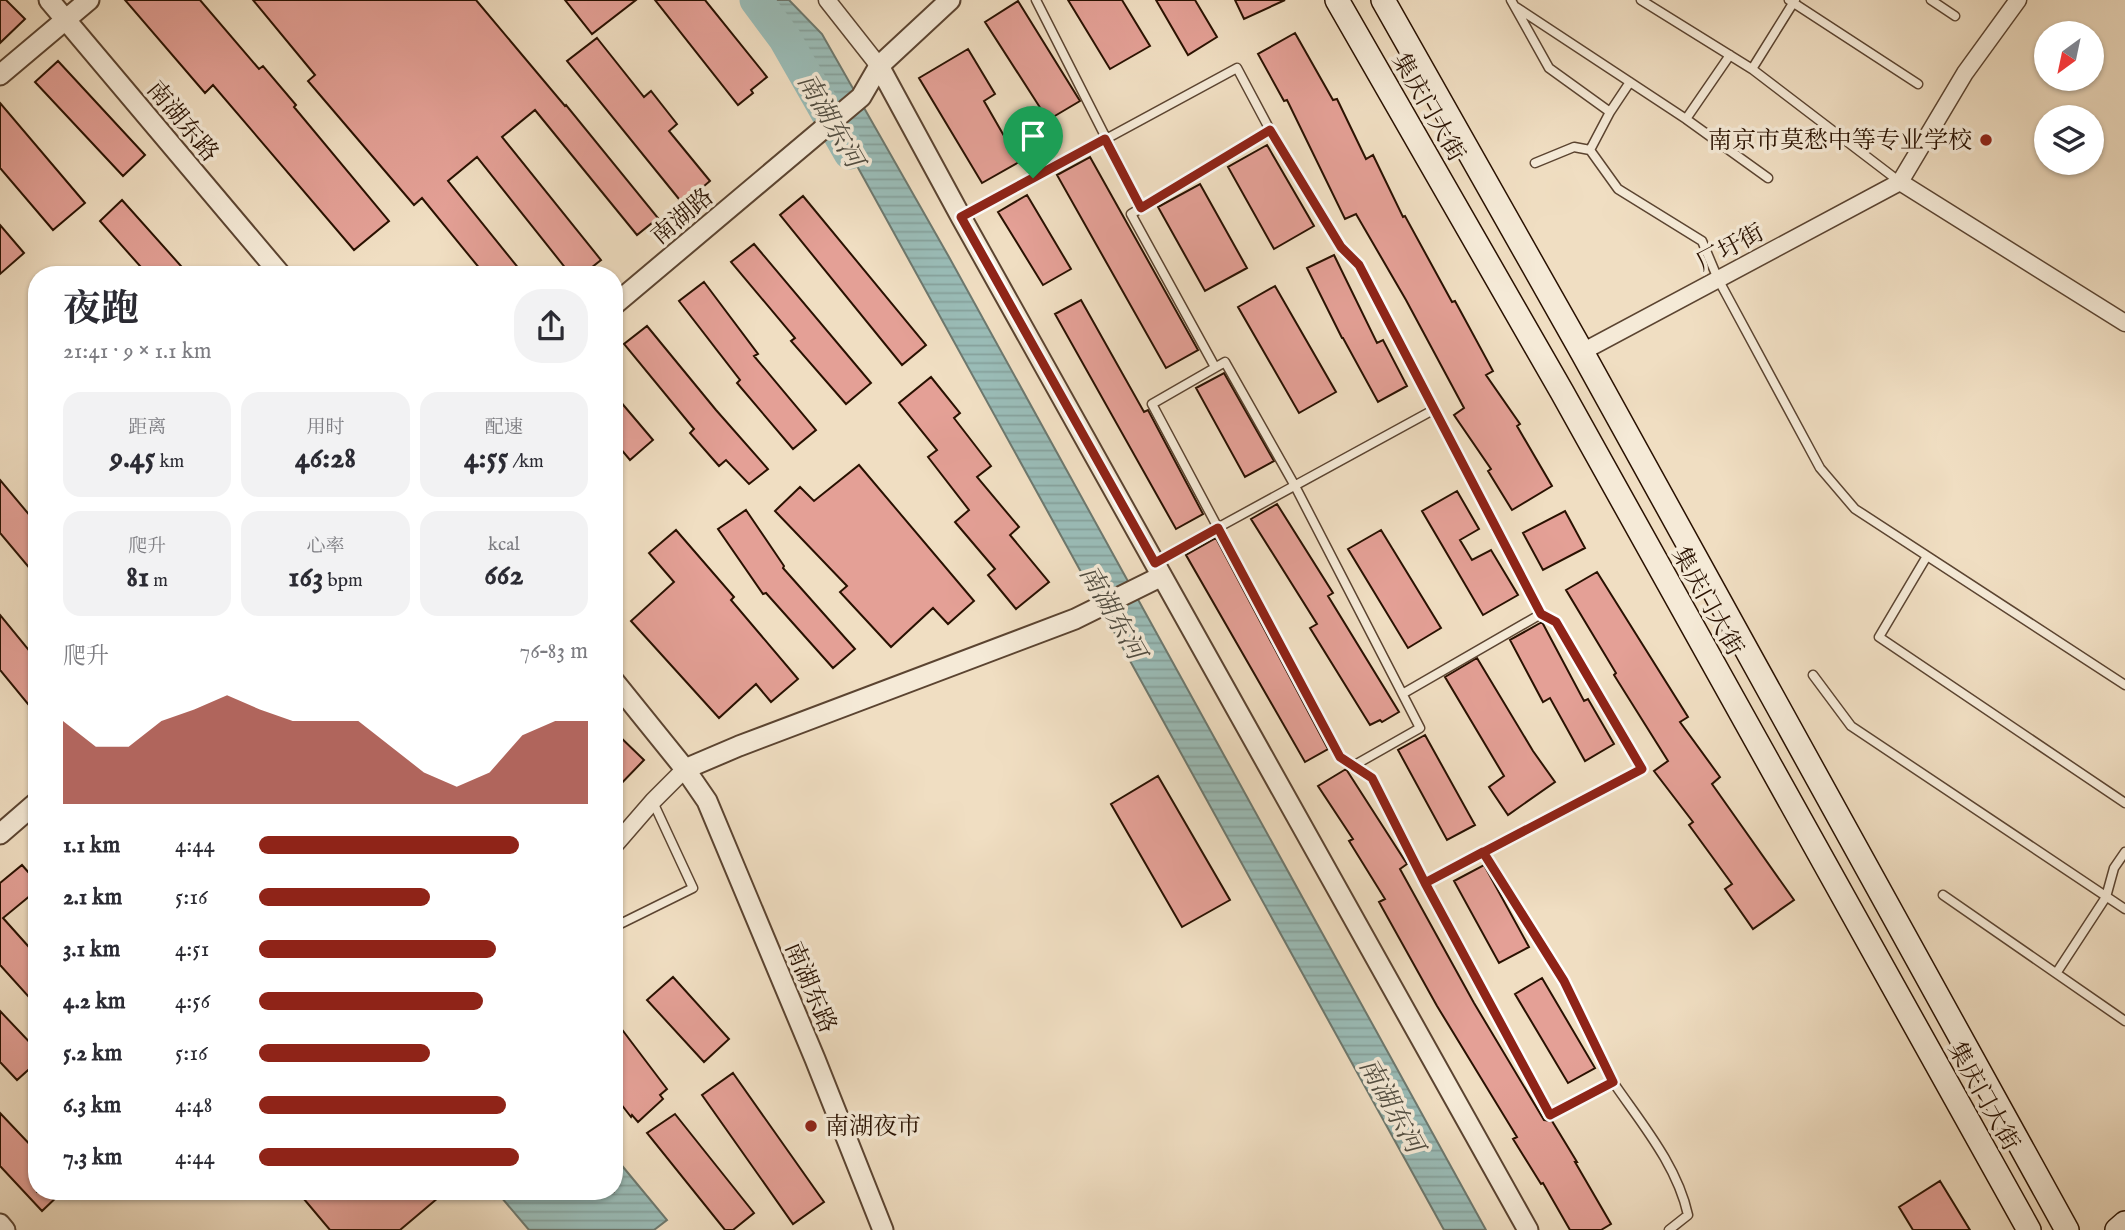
<!DOCTYPE html>
<html lang="zh">
<meta charset="utf-8">
<style>
body{margin:0;font-family:"IM FELL English","Noto Serif SC",serif;background:#f2f2f3;color:#2b2b33;height:100vh;display:flex;flex-direction:column;font-size:26px;white-space:nowrap}
*{box-sizing:border-box;margin:0}
p{font-size:23px;color:#7c7c81}
.icon{flex:none;width:38px;height:38px;fill:none;stroke:currentColor;stroke-width:2;stroke-linecap:round;stroke-linejoin:round}
.map{position:relative;flex:1;overflow:hidden}
.panel{position:absolute;left:28px;top:266px;width:595px;height:934px;display:flex;flex-direction:column;background:#fff;border-radius:28px;box-shadow:0 2px 5px #0004}
.panel>*{flex:none}
.needle{width:46px;rotate:213deg}
.buttons{position:absolute;left:2034px;top:21px;display:grid;gap:14px}
.buttons a{display:grid;place-items:center;width:70px;height:70px;border-radius:50%;background:#fff;box-shadow:0 2px 5px #0004;font-size:35px}
.pin{position:absolute;display:grid;place-items:center;width:60px;height:60px;color:#fff;margin:-72px -30px;border-radius:50% 50% 50% 0;rotate:-45deg;box-shadow:0 0 7px #0007}
.pin .icon{rotate:45deg}
.round{display:grid;place-items:center;flex:none;width:74px;height:74px;border-radius:28px;background:#f2f2f3}
.headline{display:flex;align-items:center;justify-content:space-between;height:119px;padding:0 35px}
h1{font-size:38px;font-weight:700;line-height:52px}
.stats{display:grid;grid-template-columns:repeat(3,1fr);gap:10px;height:119px;padding:7px 35px}
.stats div{display:grid;align-content:center;border-radius:18px;background:#f2f2f3;text-align:center}
.stats b{font-size:30px;font-weight:700}
.stats small{font-size:19px;font-weight:400}
.stats p{font-size:19px}
.chart{height:196px;padding:14px 35px}
.chart p{display:flex;justify-content:space-between}
.chart svg{width:100%;height:126px;margin-top:7px;fill:#8f2418;opacity:.7}
ul{padding:0 35px;list-style:none;font-size:23px}
li{display:grid;grid-template-columns:112px 84px 1fr;align-items:center;height:52px}
li i{height:18px;border-radius:9px;background:#8f2418}
.map>svg:first-child{display:block}
.water{fill:url(#water-rules);stroke:#6d786e;stroke-width:2}
.lines{fill:none;stroke-linecap:round;stroke-linejoin:round}
.river{stroke:#9abcb7;stroke-width:33}
.building{fill:#e4a096;stroke:#291101;stroke-width:2}
.service-casing{stroke:#5b4431;stroke-width:11}
.minor-casing{stroke:#5b4431;stroke-width:19}
.tertiary-casing{stroke:#5b4431;stroke-width:23}
.secondary-casing{stroke:#291101;stroke-width:26}
.service{stroke:#f5ead7;stroke-width:8}
.minor{stroke:#f5ead7;stroke-width:16}
.tertiary{stroke:#f5ead7;stroke-width:19}
.secondary{stroke:#f5ead7;stroke-width:23}
.route-casing{stroke:#fff;stroke-width:14}
.route{stroke:#8f2418;stroke-width:9}
.poi-dot{fill:#8f2418;stroke:#f5ead7;stroke-width:2.5}
.labels{text-anchor:middle;stroke-width:7;stroke-linejoin:round;paint-order:stroke}
.street-label{font-size:24px;fill:#291101;stroke:#f5ead7}
.poi-label{font-size:24px;fill:#291101;stroke:#f5ead7;text-anchor:end}
.water-label{font-size:26px;font-style:italic;fill:#514d41;stroke:#f5ead7}
</style>
<div class="map">
<svg width="2125" height="1230" viewBox="0 0 2125 1230">
<defs>
<pattern id="water-rules" width="6" height="5" patternUnits="userSpaceOnUse" patternTransform="scale(1.75)"><rect width="6" height="5" fill="#9abcb7"/><path d="M0 2.5h6" fill="none" stroke="#85a19c"/></pattern>
</defs>
<rect width="100%" height="100%" fill="#f0dec2"/>
<filter id="stains"><feTurbulence type="fractalNoise" baseFrequency=".00286" numOctaves="4"/><feColorMatrix values="0 0 0 0 .2 0 0 0 0 .09 0 0 0 0 .02 0 0 0 .5 -.17"/></filter>
<radialGradient id="worn" r=".72"><stop offset=".6" stop-color="#630" stop-opacity="0"/><stop offset="1" stop-color="#630" stop-opacity=".3"/></radialGradient>
<!-- water -->
<path class="water" d="M763,0H789L822,34L949,257L1486,1230H1444L771,10Z
M614,1156L667,1220L654,1230H529L501,1197L508,1192H614Z"/>
<g class="lines">
<!-- river -->
<path class="river" d="M756,0L785,39L850,153"/>
</g>
<!-- building -->
<path class="building" d="M0,0H6L25,19L0,43Z
M125,0H200L259,69L263,66L296,105L294,107L389,221L354,250L213,85L205,93Z
M253,0H476L565,106L566,105L658,218L637,235L535,110L502,137L601,260L582,275H571L477,157L448,181L524,275H485L422,198L414,205L308,81L315,75Z
M565,0H636L592,34Z
M655,0H705L767,77L751,90L753,93L738,105Z
M1068,0H1122L1150,46L1110,69Z
M1156,0H1195L1217,37L1188,55Z
M1235,0H1285L1244,19Z
M1018,1L1080,101L1048,120L985,22Z
M1295,33L1333,100L1337,99L1366,159L1373,155L1403,217L1405,216L1452,302L1455,301L1493,371L1486,375L1520,424L1517,426L1552,486L1512,510L1488,471L1491,469L1454,415L1464,408L1406,300L1356,214L1345,219L1287,100L1284,101L1258,54Z
M597,38L644,97L651,91L677,124L669,131L710,181L683,204L567,61Z
M968,49L995,94L984,101L1019,162L982,183L919,78Z
M58,61L145,155L123,176L35,82Z
M0,103L85,203L53,230L0,168Z
M1267,145L1314,226L1274,249L1228,167Z
M1090,157L1198,350L1166,368L1057,175Z
M1200,184L1247,268L1205,291L1158,207Z
M1027,195L1071,269L1043,285L998,212Z
M803,196L926,345L902,365L780,215Z
M122,200L189,275H148L100,221Z
M0,225L24,253L0,274Z
M754,244L871,383L846,404L791,341L795,338L731,262Z
M1334,255L1377,343L1383,340L1407,386L1378,402L1343,338H1342L1307,268Z
M704,282L758,354L754,356L816,430L793,449L737,383L740,380L679,301Z
M1275,286L1336,392L1299,413L1238,307Z
M1081,300L1144,412L1148,410L1203,514L1176,529L1055,314Z
M647,326L716,410L768,469L749,484L726,460L719,466L690,433L694,429L624,344Z
M1224,373L1274,461L1245,477L1196,388Z
M931,377L960,413L954,418L991,466L977,477L1019,527L1010,535L1049,582L1016,609L988,575L995,569L955,522L969,510L928,457L937,450L899,403Z
M614,394L653,440L630,460L614,441Z
M859,465L974,601L948,624L933,608L891,647L840,592L847,586L775,511L800,487L814,501Z
M0,480L37,524V577L0,533Z
M1457,491L1479,529L1460,540L1472,560L1491,550L1518,595L1483,615L1422,511Z
M1277,504L1333,593L1328,596L1399,712L1382,722L1380,720L1370,725L1310,628L1317,624L1251,519Z
M746,510L784,566L783,568L855,649L833,668L766,593L763,594L718,529Z
M1565,511L1585,548L1543,570L1523,533Z
M676,530L734,597L731,600L798,679L771,702L756,684L719,718L631,621L674,582L649,553Z
M1381,530L1441,628L1408,648L1348,549Z
M1216,538L1328,749L1305,762L1186,555Z
M1597,572L1688,717L1680,722L1720,777L1712,784L1794,900L1753,929L1725,889L1732,884L1689,825L1693,822L1654,771L1668,761L1614,675L1616,673L1566,590Z
M0,615L37,660V715L0,670Z
M1542,622L1584,701L1588,699L1614,744L1585,761L1550,698L1543,702L1510,640Z
M1477,658L1533,751L1555,782L1508,815L1489,787L1504,776L1445,677Z
M614,731L644,760L614,791Z
M1425,735L1475,825L1447,840L1398,750Z
M1346,769L1407,864L1400,869L1474,1003L1544,1120L1552,1121L1577,1162H1575L1611,1224L1601,1230H1570L1543,1183L1541,1184L1513,1139L1517,1137L1437,1006L1379,902L1385,899L1349,841L1353,839L1318,786Z
M1158,776L1230,900L1182,927L1111,804Z
M22,865L37,882V890L3,918L37,956V1006L0,965V883Z
M1484,865L1529,947L1499,963L1454,881Z
M673,977L729,1039L704,1062L647,1000Z
M1542,978L1595,1068L1568,1083L1515,994Z
M0,1011L37,1050V1062L17,1080L0,1062Z
M614,1019L667,1089L660,1095L663,1099L638,1122L632,1115L631,1117L614,1095Z
M733,1073L824,1202L793,1224L702,1095Z
M0,1113L37,1152V1192H62L42,1211L0,1166Z
M675,1114L754,1213L733,1230H725L647,1133Z
M1940,1181L1970,1230H1913L1899,1207Z
M298,1192H445L400,1230H330Z"/>
<g class="lines">
<defs>
<path id="service" d="M1036,0L1141,207
M1511,0L1549,68L1610,112L1590,150L1618,189L1702,241L1718,279L1820,468L1855,509L2125,685
M1641,0L1752,69L1900,182
M1789,0L1918,84
M1931,0L1955,16
M1516,7L1686,119L1768,178
M1752,69L1795,0
M1610,112L1630,82
M1686,119L1730,55
M1535,163L1574,147L1590,150
M962,217L1237,68L1270,130
M1215,367L1131,214L1270,130L1341,247L1359,266L1435,409
M1927,556L1879,637L2125,803
M1155,562C1249,511 1342,460 1435,409L1541,614L1556,622L1642,769L1425,883L1372,778L1340,757L1152,404L1225,362L1295,486L1420,728L1353,766
M1813,675L1851,726L2125,909
M1404,693L1541,614
M1425,883L1551,1115L1613,1082L1564,981L1483,852
M1943,895L2125,1021
M614,927L693,888L653,802
M2057,972L2106,897L2114,868L2125,852
M1613,1082C1641,1123 1677,1165 1688,1215L1669,1230"/>
<path id="minor" d="M827,0L879,66
M1900,182L2125,323
M1582,352L1900,182L1965,73L2018,0
M614,846L653,801L685,769"/>
<path id="tertiary" d="M49,0L281,275
M879,66L961,217L1528,1230
M0,75L89,0
M614,305L861,97L879,66L950,0
M614,681L685,769L707,801L815,1059L883,1230
M685,769L739,746L1075,619L1162,576
M0,834L37,802
M0,1224L5,1230"/>
<path id="secondary" d="M1337,0L1562,392L2029,1230
M1383,0L1582,352L2067,1230
M2117,1230L2125,1223"/>
</defs>
<!-- service casing -->
<use href="#service" class="service-casing"/>
<!-- minor casing -->
<use href="#minor" class="minor-casing"/>
<!-- tertiary casing -->
<use href="#tertiary" class="tertiary-casing"/>
<!-- secondary casing -->
<use href="#secondary" class="secondary-casing"/>
<!-- service -->
<use href="#service" class="service"/>
<!-- minor -->
<use href="#minor" class="minor"/>
<!-- tertiary -->
<use href="#tertiary" class="tertiary"/>
<!-- secondary -->
<use href="#secondary" class="secondary"/>
</g>
<g class="lines">
<defs>
<path id="route" d="M1033,178L961,217L1155,563L1218,528L1340,757L1372,778L1425,883L1483,852L1564,981L1613,1082L1550,1115L1425,883L1642,769L1556,622L1541,614L1359,265L1341,247L1270,130L1141,208L1105,139L1033,178"/>
</defs>
<!-- route casing -->
<use href="#route" class="route-casing"/>
<!-- route -->
<use href="#route" class="route"/>
</g>
<!-- markers -->
<g class="poi-dot">
<circle cx="1986" cy="140" r="7"/>
<circle cx="811" cy="1126" r="7"/>
</g>
<g class="labels">
<!-- street labels -->
<g class="street-label">
<text transform="translate(1429 107) rotate(60)" y="8">集庆门大街</text>
<text transform="translate(183 121) rotate(50)" y="8">南湖东路</text>
<text transform="translate(682 216) rotate(-40)" y="8">南湖路</text>
<text transform="translate(1730 247) rotate(-28)" y="8">厂圩街</text>
<text transform="translate(1708 601) rotate(61)" y="8">集庆门大街</text>
<text transform="translate(811 987) rotate(67)" y="8">南湖东路</text>
<text transform="translate(1984 1096) rotate(61)" y="8">集庆门大街</text>
</g>
<!-- poi labels -->
<g class="poi-label">
<text x="1972" y="148">南京市莫愁中等专业学校</text>
<text x="825" y="1134" text-anchor="start">南湖夜市</text>
</g>
<!-- water labels -->
<g class="water-label">
<text transform="translate(831 120) rotate(60)" y="9">南湖东河</text>
<text transform="translate(1113 612) rotate(60)" y="9">南湖东河</text>
<text transform="translate(1392 1105) rotate(61)" y="9">南湖东河</text>
</g>
</g>
<rect width="100%" height="100%" filter="url(#stains)"/>
<rect width="100%" height="100%" fill="url(#worn)"/>
</svg>
<div class="buttons">
<a><svg class="needle" viewBox="-14 -14 28 28"><path d="M0-13l5 13h-10z" fill="#e53935"/><path d="M0 13l5-13h-10z" fill="#7c7c81"/></svg></a>
<a><svg class="icon" aria-label="layers" viewBox="0 0 24 24"><path d="M12 4l9 5-9 5-9-5zM3 14l9 5 9-5"/></svg></a>
</div>
<div class="pin" style="left:1033px;top:178px;background:#1e9e55"><svg class="icon" aria-label="arrive" viewBox="0 0 24 24"><path d="M6 21V4h12l-3 4 3 4H6"/></svg></div>
<section class="panel">
<div class="headline"><div><h1>夜跑</h1><p>21:41 · 9 × 1.1 km</p></div><a class="round"><svg class="icon" aria-label="share" viewBox="0 0 24 24"><path d="M12 15V3M7 8l5-5 5 5M5 13v7h14v-7"/></svg></a></div>
<div class="stats">
<div><p>距离</p><b>9.45<small> km</small></b></div>
<div><p>用时</p><b>46:28</b></div>
<div><p>配速</p><b>4:55<small> /km</small></b></div>
</div>
<div class="stats">
<div><p>爬升</p><b>81<small> m</small></b></div>
<div><p>心率</p><b>163<small> bpm</small></b></div>
<div><p>kcal</p><b>662</b></div>
</div>
<div class="chart"><p><span>爬升</span>76–83 m</p>
<svg viewBox="0 0 160 44" preserveAspectRatio="none"><path d="M0 44V15L10 24L20 24L30 15L40 11L50 6L60 11L70 15L80 15L90 15L100 24L110 33L120 38L130 33L140 20L150 15L160 15V44z"/></svg>
</div>
<ul>
<li><b>1.1 km</b>4:44<i style="width:79%"></i></li>
<li><b>2.1 km</b>5:16<i style="width:52%"></i></li>
<li><b>3.1 km</b>4:51<i style="width:72%"></i></li>
<li><b>4.2 km</b>4:56<i style="width:68%"></i></li>
<li><b>5.2 km</b>5:16<i style="width:52%"></i></li>
<li><b>6.3 km</b>4:48<i style="width:75%"></i></li>
<li><b>7.3 km</b>4:44<i style="width:79%"></i></li>
</ul>
</section>
</div>
